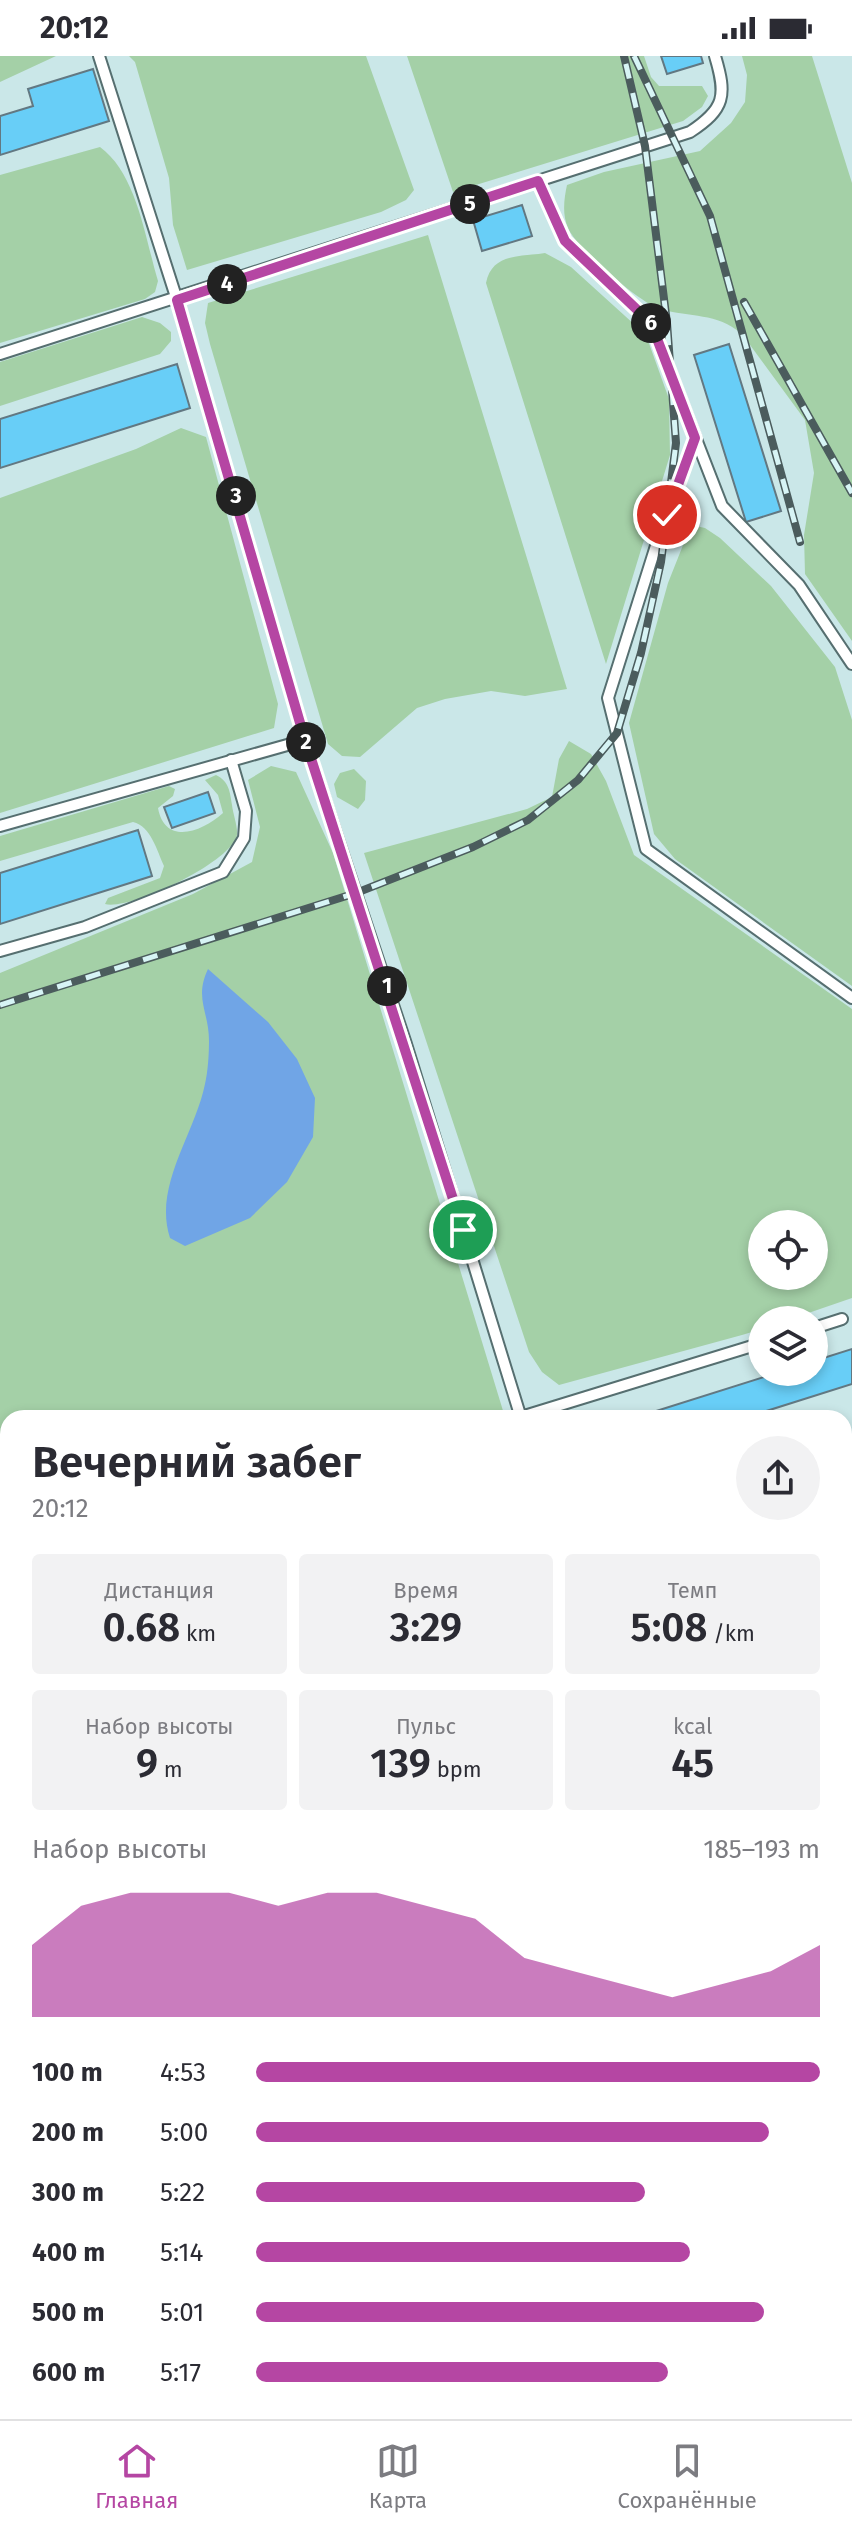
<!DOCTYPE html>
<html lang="ru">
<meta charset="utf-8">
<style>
body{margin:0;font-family:"Fira Sans",sans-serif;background:#f2f2f3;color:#2b2b33;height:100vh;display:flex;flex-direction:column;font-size:30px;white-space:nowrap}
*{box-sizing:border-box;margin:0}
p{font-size:26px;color:#7c7c81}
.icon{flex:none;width:44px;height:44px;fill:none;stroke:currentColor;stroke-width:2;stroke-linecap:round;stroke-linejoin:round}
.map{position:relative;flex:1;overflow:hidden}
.panel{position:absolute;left:0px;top:1354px;width:852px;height:1010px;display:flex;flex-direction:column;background:#fff;border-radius:24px 24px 0 0;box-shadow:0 4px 12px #0003}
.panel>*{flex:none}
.fabs{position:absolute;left:748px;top:1154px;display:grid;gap:16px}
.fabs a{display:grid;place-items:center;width:80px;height:80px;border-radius:50%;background:#fff;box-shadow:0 4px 12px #0003;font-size:40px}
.pin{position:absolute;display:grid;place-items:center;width:68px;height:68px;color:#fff;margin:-34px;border:4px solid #fff;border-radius:50%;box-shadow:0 2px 8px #0007}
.km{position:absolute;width:40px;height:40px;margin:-20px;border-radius:50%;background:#222;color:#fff;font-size:22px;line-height:40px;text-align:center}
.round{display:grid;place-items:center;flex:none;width:84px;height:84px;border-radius:42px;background:#f2f2f3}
.overview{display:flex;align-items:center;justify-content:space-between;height:136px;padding:0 32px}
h1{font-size:44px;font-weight:600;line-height:60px}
.stats{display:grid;grid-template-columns:repeat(3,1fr);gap:12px;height:136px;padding:8px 32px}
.stats div{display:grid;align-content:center;border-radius:8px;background:#f2f2f3;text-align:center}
.stats b{font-size:40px;font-weight:600}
.stats small{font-size:22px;font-weight:400}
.stats p{font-size:22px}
.chart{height:224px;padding:16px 32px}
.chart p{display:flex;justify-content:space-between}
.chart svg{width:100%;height:144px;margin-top:8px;fill:#b546a3;opacity:.7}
ul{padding:0 32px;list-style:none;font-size:26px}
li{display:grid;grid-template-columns:128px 96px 1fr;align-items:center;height:60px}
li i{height:20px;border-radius:10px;background:#b546a3}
.status{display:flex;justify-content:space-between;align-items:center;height:56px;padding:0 40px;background:#fff;direction:ltr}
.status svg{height:22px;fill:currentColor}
.menu{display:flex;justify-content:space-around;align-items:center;height:112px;border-top:2px solid #e1e1e2;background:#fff;font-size:22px;color:#7c7c81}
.menu a{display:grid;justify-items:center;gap:4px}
.menu .on{color:#b546a3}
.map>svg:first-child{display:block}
.green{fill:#a4d0a7;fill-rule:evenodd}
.water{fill:#70a5e6}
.building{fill:#68cef7;stroke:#627882;stroke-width:2}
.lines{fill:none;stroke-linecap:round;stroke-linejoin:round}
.lane-casing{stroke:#566f70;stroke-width:14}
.lane{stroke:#fff;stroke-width:10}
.rail-casing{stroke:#4b5c5d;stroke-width:8}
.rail{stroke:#d7f4f5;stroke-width:5;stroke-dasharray:15;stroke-linecap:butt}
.route-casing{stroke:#fff;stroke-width:16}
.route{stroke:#b546a3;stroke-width:10}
</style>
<div class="status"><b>20:12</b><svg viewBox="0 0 49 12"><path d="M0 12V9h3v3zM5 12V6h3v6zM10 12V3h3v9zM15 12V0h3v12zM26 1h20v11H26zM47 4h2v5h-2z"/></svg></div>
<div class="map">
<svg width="852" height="2363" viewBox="0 0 852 2363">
<rect width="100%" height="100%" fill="#cae7e8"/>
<!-- green -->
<path class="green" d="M0,0H56L0,26Z
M129,0H366L414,134L406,144L381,156L187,214L173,169L169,122L135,6Z
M407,0H644L651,21L659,30H702L708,40L702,51L683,65L453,136Z
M742,0H812L852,127V585L805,518L804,479L814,417L805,364L742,278C716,256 691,262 660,253C640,247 576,192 568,172C562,158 564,143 567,129L604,116L700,95L731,67L745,46L747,19Z
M100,91C137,118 145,182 158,225L155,236L145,243L0,287V119Z
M428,179L567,633L525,640L491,635L445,643L417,652L360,701L342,700L328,688L210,288L205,267L208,247Z
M545,197L571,211L646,279L669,343L670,399L606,608L486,227C492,197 520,201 545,197Z
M142,261L160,267L171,276V285L160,298L0,350V306Z
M181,372L206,381L278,648L274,672L0,757V442L136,393Z
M691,469L705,472L720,482L771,530L835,611L852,664V930L675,803L654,778L629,667L668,527Z
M569,685L591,698L606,725L634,799L852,953V1242L788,1264H762V1273L742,1279L559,1329L542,1316L529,1296L364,797L527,753L552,741L559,703ZM762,1168H814V1220H762Z
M271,710L296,716L333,797L504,1358L496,1362H8V1530L0,1520V917L193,838L252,806L260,771L248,724Z
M354,713L366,725L365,744L358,753L337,741L334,728L340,717Z
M216,719C229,725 230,736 232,749C233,758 238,771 237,779C232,806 129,855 105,848L108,842L160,822L164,810C157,795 151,770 133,766L0,805V780L169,730L175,733L173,740L158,752C165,790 202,776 223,757L218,739L205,724Z
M852,1412V1516L844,1501V1413Z
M844,1534L852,1549V1970L844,1976Z
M8,1684V2135L0,2122V1696Z
M852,2012V2219L844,2222V2018Z
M852,2278V2363H637L655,2356H844V2281Z
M149,2356H501L483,2363H153Z"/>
<!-- water -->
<path class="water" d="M208,913L268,966L297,1003L315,1042L313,1081L287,1126L250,1162L185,1190L170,1182C153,1130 195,1078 205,1028C208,1015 209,998 209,985C209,955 194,943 208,913Z"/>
<!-- building -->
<path class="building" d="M661,0H701L703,7L667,18Z
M93,13L109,65L0,99V60L33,50L28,33Z
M522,149L532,180L482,195L473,164Z
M729,288L781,455L746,466L694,299Z
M177,308L190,352L0,412V363Z
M208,736L215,757L172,772L164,751Z
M138,774L152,820L0,868V817Z
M852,1293V1328L744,1362H634L780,1316H814V1305Z"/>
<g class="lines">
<defs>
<path id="lane" d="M99,0L177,244L305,684L406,988L521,1362
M538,125L565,185L651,267L722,450L799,529L852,608
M0,298L690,76C725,53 727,40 715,0
M695,382L660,477L608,642L646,793L852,942
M0,770L305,684
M0,895L85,871L223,816L244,782L246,755L231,704
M814,1272L842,1263
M521,1361L762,1287
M844,1387L852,1385
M0,1638L8,1636
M844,1995L852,1989"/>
</defs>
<!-- lane casing -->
<use href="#lane" class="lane-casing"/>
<!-- lane -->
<use href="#lane" class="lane"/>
<defs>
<path id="rail" d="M634,0L710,160L800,486
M744,246L852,437
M0,949L356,837L473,791L528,764L578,724L617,677L641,597L661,506L676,387L667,267L645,90L624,0"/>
</defs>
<!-- rail casing -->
<use href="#rail" class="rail-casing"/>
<!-- rail -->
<use href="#rail" class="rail"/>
</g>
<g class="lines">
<defs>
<path id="route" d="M463,1174L305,684L177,244L538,125L565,185L651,267L695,382L667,459"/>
</defs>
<!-- route casing -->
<use href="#route" class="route-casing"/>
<!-- route -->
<use href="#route" class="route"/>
</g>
</svg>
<div class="fabs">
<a><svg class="icon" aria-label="locate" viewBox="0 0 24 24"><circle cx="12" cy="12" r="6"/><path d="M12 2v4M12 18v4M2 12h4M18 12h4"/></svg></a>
<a><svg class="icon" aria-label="layers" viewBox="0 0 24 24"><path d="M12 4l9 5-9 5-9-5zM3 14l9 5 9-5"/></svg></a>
</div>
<div class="pin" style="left:463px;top:1174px;background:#1e9e55"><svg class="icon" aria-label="arrive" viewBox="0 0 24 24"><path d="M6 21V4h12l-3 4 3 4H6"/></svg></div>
<div class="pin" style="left:667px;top:459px;background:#d93025"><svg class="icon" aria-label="check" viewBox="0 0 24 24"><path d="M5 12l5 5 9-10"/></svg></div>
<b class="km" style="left:387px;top:930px">1</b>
<b class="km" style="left:306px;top:686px">2</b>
<b class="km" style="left:236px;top:440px">3</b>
<b class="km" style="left:227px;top:228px">4</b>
<b class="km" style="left:470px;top:148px">5</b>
<b class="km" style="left:651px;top:267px">6</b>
<section class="panel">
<div class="overview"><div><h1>Вечерний забег</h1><p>20:12</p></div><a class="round"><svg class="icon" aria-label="share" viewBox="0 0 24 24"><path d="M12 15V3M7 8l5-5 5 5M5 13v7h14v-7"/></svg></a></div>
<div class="stats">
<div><p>Дистанция</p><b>0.68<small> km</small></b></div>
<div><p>Время</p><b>3:29</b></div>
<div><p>Темп</p><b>5:08<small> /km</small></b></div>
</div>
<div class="stats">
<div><p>Набор высоты</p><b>9<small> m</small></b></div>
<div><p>Пульс</p><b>139<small> bpm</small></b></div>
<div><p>kcal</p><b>45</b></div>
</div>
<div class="chart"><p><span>Набор высоты</span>185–193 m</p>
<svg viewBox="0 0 160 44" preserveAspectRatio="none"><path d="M0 44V22L10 10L20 6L30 6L40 6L50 10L60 6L70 6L80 10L90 14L100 26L110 30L120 34L130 38L140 34L150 30L160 22V44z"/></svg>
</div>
<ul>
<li><b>100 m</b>4:53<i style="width:100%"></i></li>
<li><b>200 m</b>5:00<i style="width:91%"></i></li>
<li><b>300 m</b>5:22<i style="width:69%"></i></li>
<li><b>400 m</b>5:14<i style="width:77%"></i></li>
<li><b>500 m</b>5:01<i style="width:90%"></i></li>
<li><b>600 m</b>5:17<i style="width:73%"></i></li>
</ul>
</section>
</div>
<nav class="menu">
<a class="on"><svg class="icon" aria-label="home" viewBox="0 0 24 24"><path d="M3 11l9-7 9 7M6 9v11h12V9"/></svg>Главная</a>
<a><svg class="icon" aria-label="map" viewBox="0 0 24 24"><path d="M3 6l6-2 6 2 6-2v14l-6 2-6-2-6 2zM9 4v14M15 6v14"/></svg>Карта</a>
<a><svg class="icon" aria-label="saved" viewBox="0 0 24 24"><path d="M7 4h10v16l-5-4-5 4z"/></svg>Сохранённые</a>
</nav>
